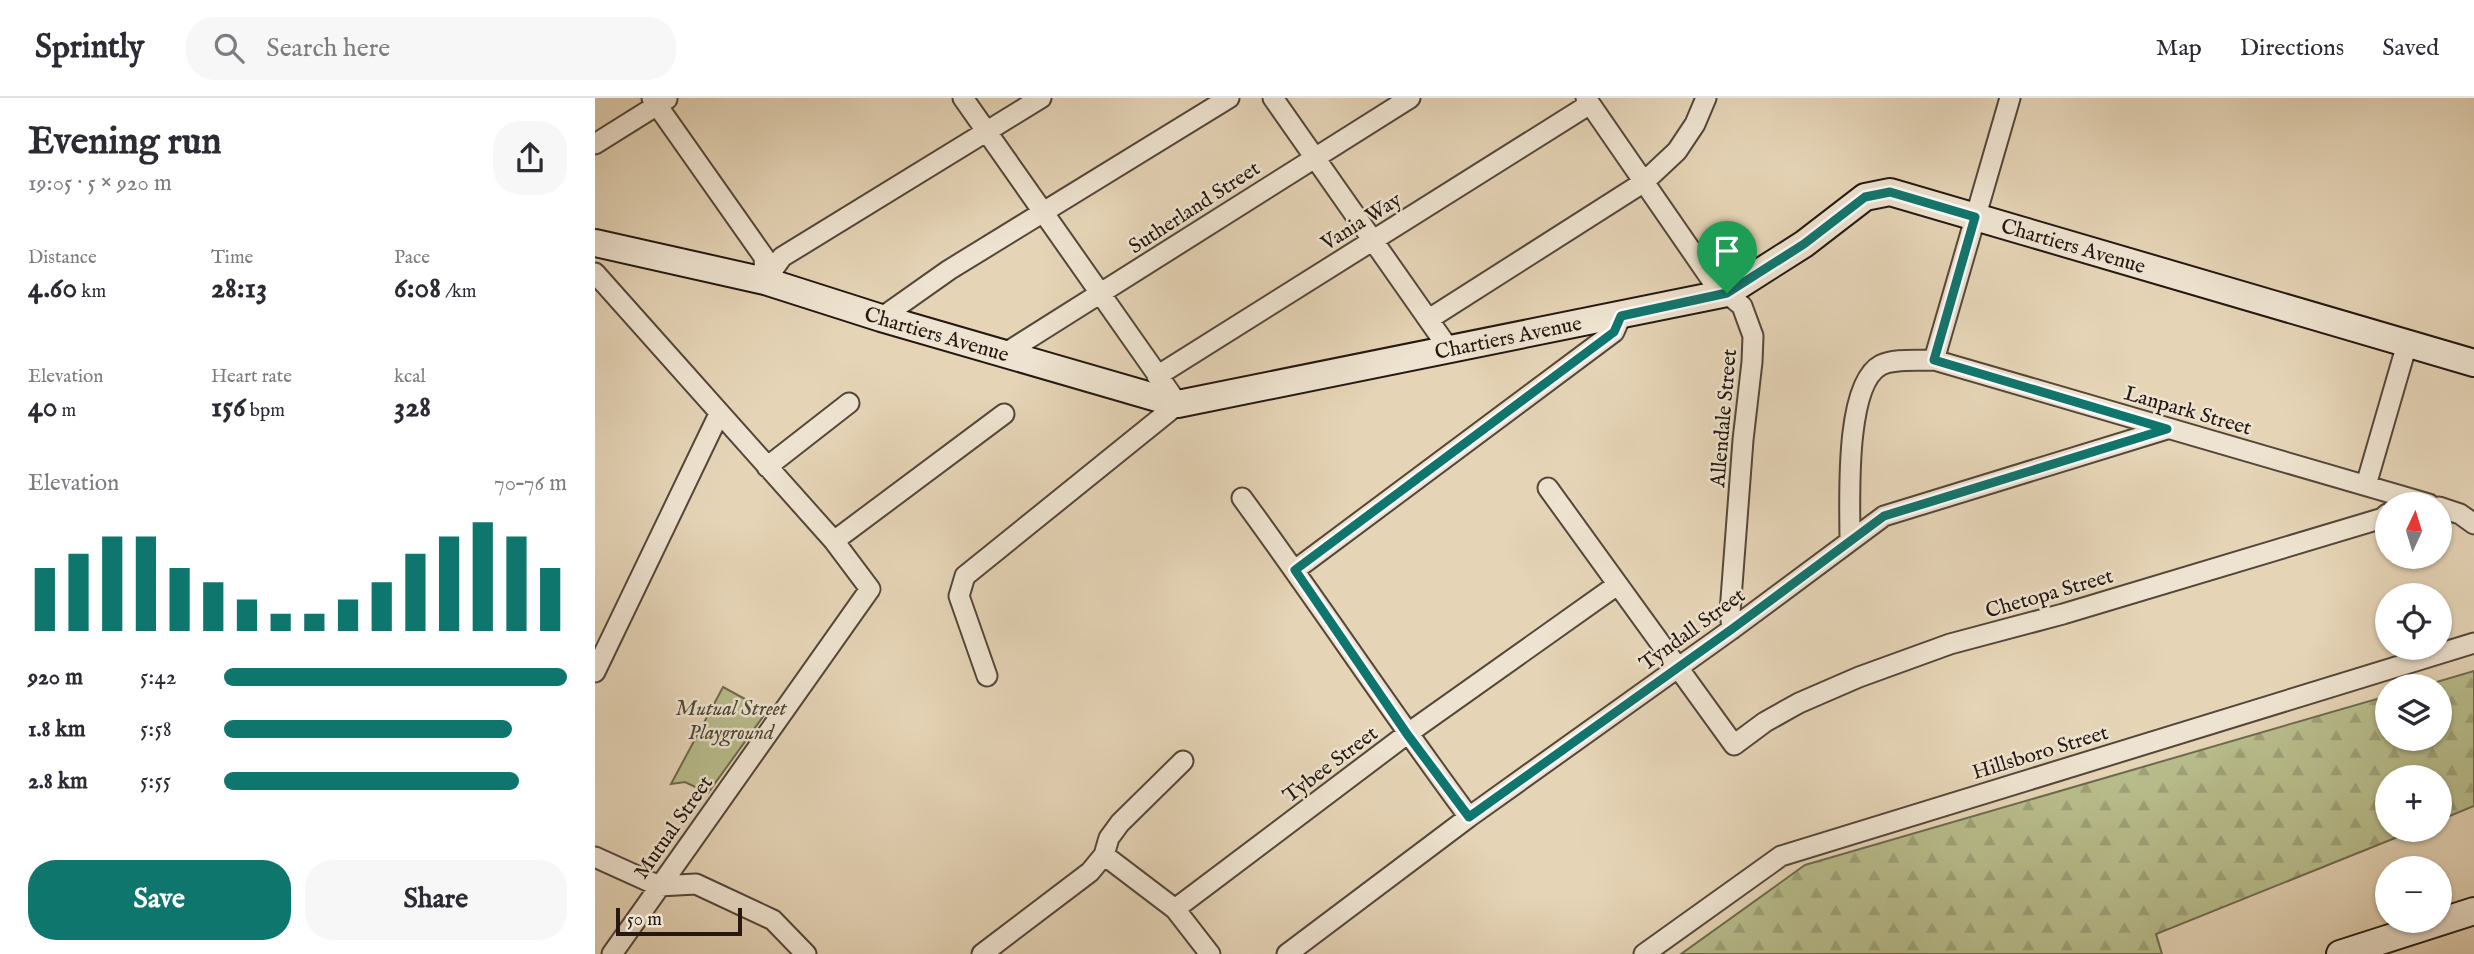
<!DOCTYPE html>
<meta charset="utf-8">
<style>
body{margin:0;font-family:"IM FELL English",serif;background:#f7f7f7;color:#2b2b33;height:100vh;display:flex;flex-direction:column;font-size:26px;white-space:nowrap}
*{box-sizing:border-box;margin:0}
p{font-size:23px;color:#7c7c81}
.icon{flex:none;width:38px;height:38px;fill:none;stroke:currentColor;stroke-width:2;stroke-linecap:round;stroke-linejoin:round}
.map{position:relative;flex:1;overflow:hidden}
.sheet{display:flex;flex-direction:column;background:#fff;width:595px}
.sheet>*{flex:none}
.needle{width:46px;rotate:4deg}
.fabs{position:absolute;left:1780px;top:394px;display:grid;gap:14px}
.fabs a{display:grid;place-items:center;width:77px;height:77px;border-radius:50%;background:#fff;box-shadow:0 2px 5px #0004;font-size:35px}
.scale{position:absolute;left:21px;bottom:18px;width:126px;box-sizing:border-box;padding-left:7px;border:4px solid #241811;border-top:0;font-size:19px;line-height:24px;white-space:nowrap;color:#241811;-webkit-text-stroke:5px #eee3d0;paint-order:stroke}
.pin{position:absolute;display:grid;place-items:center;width:60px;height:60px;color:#fff;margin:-72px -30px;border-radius:50% 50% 50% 0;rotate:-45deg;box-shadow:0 0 7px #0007}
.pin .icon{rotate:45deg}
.round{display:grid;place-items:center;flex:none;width:74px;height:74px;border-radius:28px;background:#f7f7f7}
.headline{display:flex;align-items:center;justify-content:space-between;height:119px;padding:0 28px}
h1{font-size:38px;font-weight:700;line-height:52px}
.stats{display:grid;grid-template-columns:repeat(3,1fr);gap:10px;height:119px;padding:7px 28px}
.stats div{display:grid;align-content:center}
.stats b{font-size:30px;font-weight:700}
.stats small{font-size:19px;font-weight:400}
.stats p{font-size:19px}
.chart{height:196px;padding:14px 28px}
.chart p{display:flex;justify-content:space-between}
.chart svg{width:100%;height:126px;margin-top:7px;stroke:#0f766e;stroke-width:6}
.action{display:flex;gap:14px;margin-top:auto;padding:14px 28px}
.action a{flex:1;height:80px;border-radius:28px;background:#0f766e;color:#fff;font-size:28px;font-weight:700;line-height:80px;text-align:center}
.action a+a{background:#f7f7f7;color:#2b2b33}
ul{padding:0 28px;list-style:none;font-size:23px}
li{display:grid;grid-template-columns:112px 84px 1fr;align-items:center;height:52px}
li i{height:18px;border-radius:9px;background:#0f766e}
header{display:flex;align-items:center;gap:42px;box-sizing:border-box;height:98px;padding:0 35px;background:#fff;border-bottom:2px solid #e1e1e2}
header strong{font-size:33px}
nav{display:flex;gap:38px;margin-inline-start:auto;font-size:24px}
.search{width:490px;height:63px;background:#f7f7f7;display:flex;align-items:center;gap:18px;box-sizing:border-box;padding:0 24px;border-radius:28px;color:#7c7c81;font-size:26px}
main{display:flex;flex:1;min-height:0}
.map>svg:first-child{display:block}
.green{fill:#b8bc8b;stroke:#6e6a4e;stroke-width:2}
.forest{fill:url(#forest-firs);stroke:#6e6a4e;stroke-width:2}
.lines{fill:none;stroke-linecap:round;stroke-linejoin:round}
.street-casing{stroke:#54473a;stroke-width:23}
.secondary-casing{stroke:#241811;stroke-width:30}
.street{stroke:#eee3d0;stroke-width:19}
.secondary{stroke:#eee3d0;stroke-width:26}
.route-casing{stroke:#fff;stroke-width:14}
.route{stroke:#0f766e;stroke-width:9}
.labels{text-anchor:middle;stroke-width:5;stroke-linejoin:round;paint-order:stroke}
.street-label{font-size:21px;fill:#241811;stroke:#eee3d0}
.park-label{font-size:21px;font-style:italic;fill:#504936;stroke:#eee3d0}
</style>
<header>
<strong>Sprintly</strong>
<div class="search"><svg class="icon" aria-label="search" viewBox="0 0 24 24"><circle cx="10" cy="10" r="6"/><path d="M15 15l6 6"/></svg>Search here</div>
<nav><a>Map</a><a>Directions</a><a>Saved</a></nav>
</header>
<main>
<section class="sheet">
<div class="headline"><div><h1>Evening run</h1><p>19:05 · 5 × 920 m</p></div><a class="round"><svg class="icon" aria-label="share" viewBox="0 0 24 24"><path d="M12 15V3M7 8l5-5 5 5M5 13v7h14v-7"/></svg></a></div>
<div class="stats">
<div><p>Distance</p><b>4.60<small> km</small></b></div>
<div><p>Time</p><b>28:13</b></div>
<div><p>Pace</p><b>6:08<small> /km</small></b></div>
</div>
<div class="stats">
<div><p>Elevation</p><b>40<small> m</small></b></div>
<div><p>Heart rate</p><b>156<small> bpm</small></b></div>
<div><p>kcal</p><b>328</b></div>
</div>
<div class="chart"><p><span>Elevation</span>70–76 m</p>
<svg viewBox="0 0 160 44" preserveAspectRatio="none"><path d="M5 44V22M15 44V17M25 44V11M35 44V11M45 44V22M55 44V27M65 44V33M75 44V38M85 44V38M95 44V33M105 44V27M115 44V17M125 44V11M135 44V6M145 44V11M155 44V22"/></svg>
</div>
<ul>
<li><b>920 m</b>5:42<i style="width:100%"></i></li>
<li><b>1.8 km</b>5:58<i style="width:84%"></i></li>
<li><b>2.8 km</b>5:55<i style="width:86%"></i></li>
</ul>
<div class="action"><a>Save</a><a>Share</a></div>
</section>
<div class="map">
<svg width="1879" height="856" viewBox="0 0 1879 856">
<defs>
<pattern id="forest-firs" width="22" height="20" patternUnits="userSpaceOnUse" patternTransform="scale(1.75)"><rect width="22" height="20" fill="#b8bc8b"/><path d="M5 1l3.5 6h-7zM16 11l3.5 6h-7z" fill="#9ea177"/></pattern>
</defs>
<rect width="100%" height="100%" fill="#e5d4b6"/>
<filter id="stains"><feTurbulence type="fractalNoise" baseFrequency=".00286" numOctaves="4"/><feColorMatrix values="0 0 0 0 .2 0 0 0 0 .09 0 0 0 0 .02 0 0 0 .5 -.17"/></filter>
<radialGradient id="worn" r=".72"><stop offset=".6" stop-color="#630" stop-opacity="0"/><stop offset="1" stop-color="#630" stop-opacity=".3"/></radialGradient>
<!-- green -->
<path class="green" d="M128,589L172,613L113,695L90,684L76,686Z"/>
<!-- forest -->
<path class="forest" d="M1879,573V708L1845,722L1844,679H1792V732H1820L1561,836L1567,856H1086L1210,767L1792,598V640H1844V588H1828Z"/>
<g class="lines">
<defs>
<path id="street" d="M57,0L169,159L170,183
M368,0L583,306L370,478L364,498L392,578
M678,0L854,251
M991,0L1118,184L1147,208L1158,238L1157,264L1148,342L1135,514L1137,531
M0,46L72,1
M0,175L239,443L275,491L17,856
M170,183L187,159L446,0
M286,220L354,172L634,0
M834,221L1049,84L1082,53L1100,26L1111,0
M409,256L815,0
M1339,262L1415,0
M562,278L995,6
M172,369L254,305
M1771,387L1812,246
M953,390L1139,647L1170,624L1204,605L1264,579L1355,546L1468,516L1788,420L1792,416
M647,400C724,505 796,614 874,719
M1844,409L1865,416L1879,426
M1255,442C1255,405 1249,286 1286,267C1300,260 1323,263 1339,262L1834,406
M239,443L409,316
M700,472L1019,234L1026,218
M0,574L124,316
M509,757L580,811L615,856
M0,759L64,788L101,786L178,822L211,856
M580,811L812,636L1022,487
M387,856L495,774L509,757L514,740L525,725L588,663
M692,856L874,719L1137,531L1289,418L1572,331
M1049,856L1186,758L1879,545"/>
<g id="secondary">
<path id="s1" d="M0,145L170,183L286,220L583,306L1132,195L1209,146L1270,99L1295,94L1879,265"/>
<path d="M1745,856L1879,813"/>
</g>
</defs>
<!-- street casing -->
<use href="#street" class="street-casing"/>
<!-- secondary casing -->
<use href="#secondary" class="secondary-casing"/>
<!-- street -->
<use href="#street" class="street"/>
<!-- secondary -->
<use href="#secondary" class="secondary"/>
</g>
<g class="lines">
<defs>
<path id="route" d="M1295,94L1380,119L1339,262L1572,331L1289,418L1137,531L874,719L812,636L700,472L1019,234L1026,218L1132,195L1209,146L1270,99Z"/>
</defs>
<!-- route casing -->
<use href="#route" class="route-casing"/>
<!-- route -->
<use href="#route" class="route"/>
</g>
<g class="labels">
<!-- street labels -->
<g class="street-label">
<text transform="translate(599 109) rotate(-33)" y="7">Sutherland Street</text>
<text transform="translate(766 123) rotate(-32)" y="7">Vania Way</text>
<text dy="7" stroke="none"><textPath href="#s1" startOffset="1550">Chartiers Avenue</textPath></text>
<text dy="7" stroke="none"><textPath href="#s1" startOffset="354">Chartiers Avenue</textPath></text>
<text dy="7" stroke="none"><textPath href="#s1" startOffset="942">Chartiers Avenue</textPath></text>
<text transform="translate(1593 312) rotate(16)" y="7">Lanpark Street</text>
<text transform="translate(1128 320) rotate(-85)" y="7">Allendale Street</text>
<text transform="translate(1454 495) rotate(-16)" y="7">Chetopa Street</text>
<text transform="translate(1097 531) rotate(-36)" y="7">Tyndall Street</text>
<text transform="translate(1445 654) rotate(-17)" y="7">Hillsboro Street</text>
<text transform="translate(735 666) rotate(-37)" y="7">Tybee Street</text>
<text transform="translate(78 729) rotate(-55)" y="7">Mutual Street</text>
</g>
<!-- park labels -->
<g class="park-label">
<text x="136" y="617">Mutual Street<tspan x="136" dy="24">Playground</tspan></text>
</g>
</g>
<rect width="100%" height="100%" filter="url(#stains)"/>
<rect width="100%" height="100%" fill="url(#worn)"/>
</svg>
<div class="fabs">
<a><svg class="needle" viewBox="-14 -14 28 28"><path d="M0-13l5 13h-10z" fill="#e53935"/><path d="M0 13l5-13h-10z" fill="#7c7c81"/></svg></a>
<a><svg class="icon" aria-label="locate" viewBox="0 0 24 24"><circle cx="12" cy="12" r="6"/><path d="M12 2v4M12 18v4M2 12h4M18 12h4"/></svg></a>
<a><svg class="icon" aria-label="layers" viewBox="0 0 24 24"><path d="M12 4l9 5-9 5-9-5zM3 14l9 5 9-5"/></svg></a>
<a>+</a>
<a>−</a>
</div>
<div class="scale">50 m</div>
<div class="pin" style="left:1132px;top:195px;background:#1e9e55"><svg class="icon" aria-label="arrive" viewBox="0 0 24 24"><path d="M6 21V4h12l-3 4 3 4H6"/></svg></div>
</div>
</main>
